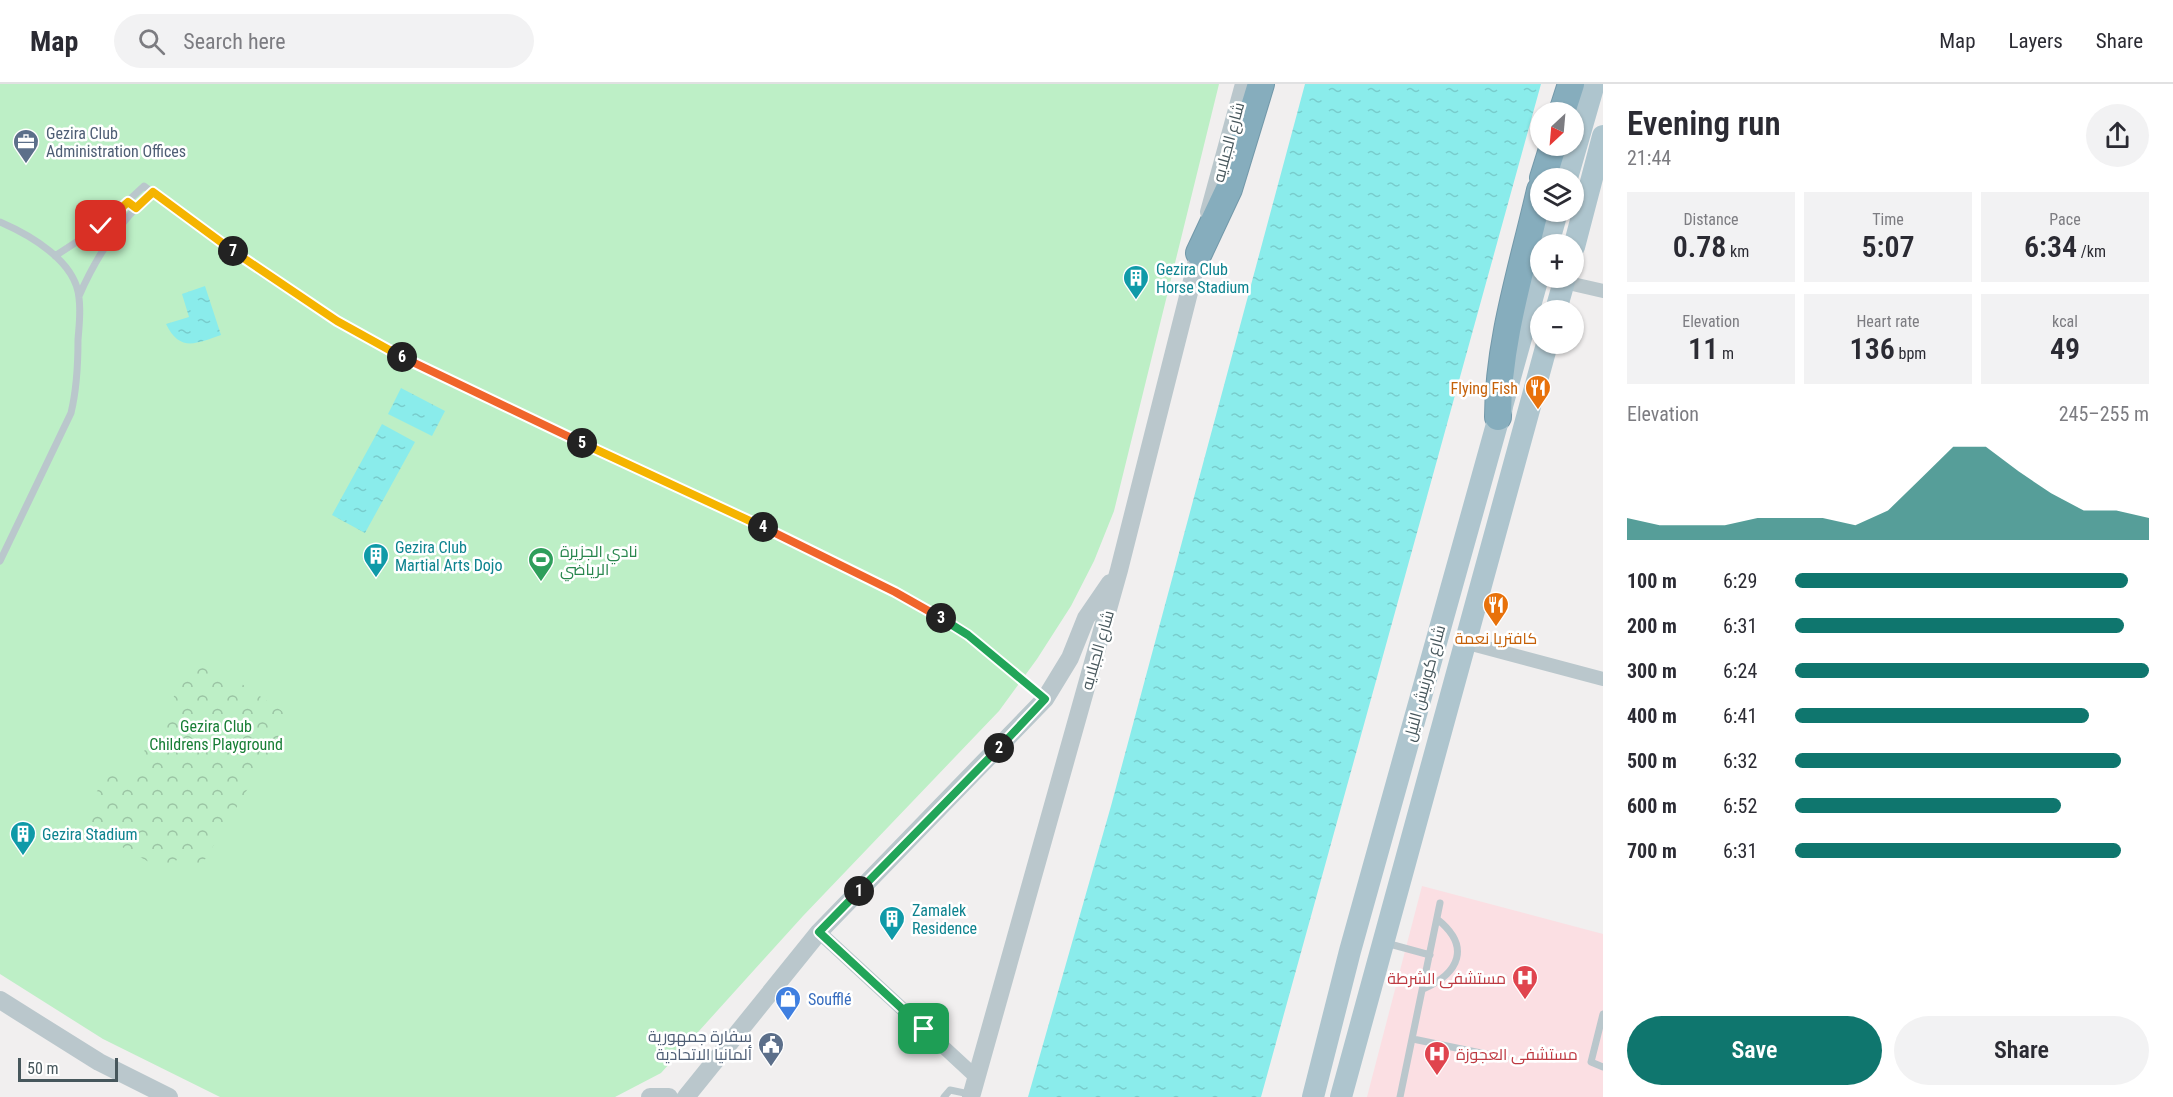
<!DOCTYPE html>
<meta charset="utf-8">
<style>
body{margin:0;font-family:"Roboto Condensed",Cairo,sans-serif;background:#f2f2f3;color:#2b2b33;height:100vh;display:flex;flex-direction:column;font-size:22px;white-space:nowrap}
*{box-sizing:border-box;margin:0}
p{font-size:20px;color:#7c7c81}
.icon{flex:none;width:33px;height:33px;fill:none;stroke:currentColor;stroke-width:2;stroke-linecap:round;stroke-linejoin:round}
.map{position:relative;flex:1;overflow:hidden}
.side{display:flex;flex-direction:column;background:#fff;width:570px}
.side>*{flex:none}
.needle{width:39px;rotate:206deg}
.controls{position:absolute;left:1530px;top:18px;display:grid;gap:12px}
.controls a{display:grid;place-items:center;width:54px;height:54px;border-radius:50%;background:#fff;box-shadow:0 2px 4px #0004;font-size:30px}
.scale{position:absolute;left:18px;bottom:15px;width:100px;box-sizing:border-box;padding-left:6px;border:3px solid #47575c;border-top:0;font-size:16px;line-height:21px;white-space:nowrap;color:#47575c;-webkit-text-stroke:4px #fff;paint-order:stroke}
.pin{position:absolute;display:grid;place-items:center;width:51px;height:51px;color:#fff;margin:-26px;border-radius:12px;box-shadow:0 3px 9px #0006}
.km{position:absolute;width:30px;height:30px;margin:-15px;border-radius:50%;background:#222;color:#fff;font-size:16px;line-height:30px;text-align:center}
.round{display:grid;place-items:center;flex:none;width:63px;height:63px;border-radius:32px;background:#f2f2f3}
.overview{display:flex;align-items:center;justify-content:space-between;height:102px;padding:0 24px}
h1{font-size:33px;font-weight:600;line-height:45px}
.figures{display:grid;grid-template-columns:repeat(3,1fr);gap:9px;height:102px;padding:6px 24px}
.figures div{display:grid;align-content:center;border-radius:0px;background:#f2f2f3;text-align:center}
.figures b{font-size:30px;font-weight:600}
.figures small{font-size:16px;font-weight:400}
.figures p{font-size:16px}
.chart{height:168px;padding:12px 24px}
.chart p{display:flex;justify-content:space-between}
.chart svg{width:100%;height:108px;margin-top:6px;fill:#0f766e;opacity:.7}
.action{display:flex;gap:12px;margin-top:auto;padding:12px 24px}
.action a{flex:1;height:69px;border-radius:36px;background:#0f766e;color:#fff;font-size:24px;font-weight:600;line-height:69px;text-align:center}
.action a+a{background:#f2f2f3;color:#2b2b33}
ul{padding:0 24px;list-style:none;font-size:20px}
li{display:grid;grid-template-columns:96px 72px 1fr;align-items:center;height:45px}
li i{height:15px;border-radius:8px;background:#0f766e}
header{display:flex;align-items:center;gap:36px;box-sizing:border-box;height:84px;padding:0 30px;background:#fff;border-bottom:2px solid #e1e1e2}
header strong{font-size:28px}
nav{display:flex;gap:33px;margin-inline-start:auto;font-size:21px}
.search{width:420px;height:54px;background:#f2f2f3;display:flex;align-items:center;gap:15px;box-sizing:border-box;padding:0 21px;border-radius:33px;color:#7c7c81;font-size:22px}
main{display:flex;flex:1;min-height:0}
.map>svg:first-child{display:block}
.medical{fill:#fbdfe3}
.green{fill:#bdefc6}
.park{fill:url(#park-crowns)}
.water{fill:url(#water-ripples)}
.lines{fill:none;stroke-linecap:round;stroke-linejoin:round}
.motorway-casing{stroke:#7298a9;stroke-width:28}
.service{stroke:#bac7cc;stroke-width:7}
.minor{stroke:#bac7cc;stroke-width:14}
.tertiary{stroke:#bac7cc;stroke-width:18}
.primary{stroke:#aec5ce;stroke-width:22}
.motorway{stroke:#86adbd;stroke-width:26}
.split-1-casing{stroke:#fff;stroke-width:12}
.split-2-casing{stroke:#fff;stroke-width:12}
.split-3-casing{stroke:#fff;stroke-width:12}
.split-4-casing{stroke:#fff;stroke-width:12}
.split-5-casing{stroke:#fff;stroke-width:12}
.split-6-casing{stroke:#fff;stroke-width:12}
.split-7-casing{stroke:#fff;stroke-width:12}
.split-8-casing{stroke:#fff;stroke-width:12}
.split-1{stroke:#22a559;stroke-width:8}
.split-2{stroke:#22a559;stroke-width:8}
.split-3{stroke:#22a559;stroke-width:8}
.split-4{stroke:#f0652b;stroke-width:8}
.split-5{stroke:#f5b400;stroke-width:8}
.split-6{stroke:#f0652b;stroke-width:8}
.split-7{stroke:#f5b400;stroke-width:8}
.split-8{stroke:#f5b400;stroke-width:8}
.labels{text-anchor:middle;stroke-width:5;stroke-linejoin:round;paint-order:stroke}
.service-label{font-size:16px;fill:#4e5e75;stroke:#fff;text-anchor:start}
.street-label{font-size:16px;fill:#47575c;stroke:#fff}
.culture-label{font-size:16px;fill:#0d838f;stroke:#fff;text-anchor:start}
.food-label{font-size:16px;fill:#c56008;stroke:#fff;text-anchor:end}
.leisure-label{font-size:16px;fill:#27864d;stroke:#fff;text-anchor:start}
.park-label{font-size:16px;fill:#177e35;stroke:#fff}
.health-label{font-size:16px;fill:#be3a42;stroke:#fff;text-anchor:end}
.shop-label{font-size:16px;fill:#366cbe;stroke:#fff;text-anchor:start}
</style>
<header>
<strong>Map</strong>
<div class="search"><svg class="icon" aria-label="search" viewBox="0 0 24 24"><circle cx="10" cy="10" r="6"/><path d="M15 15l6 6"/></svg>Search here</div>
<nav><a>Map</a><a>Layers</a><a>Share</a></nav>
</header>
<main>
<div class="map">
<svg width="1603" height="1013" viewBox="0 0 1603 1013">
<defs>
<pattern id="park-crowns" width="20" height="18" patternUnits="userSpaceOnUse" patternTransform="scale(1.5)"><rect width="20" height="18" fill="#bdefc6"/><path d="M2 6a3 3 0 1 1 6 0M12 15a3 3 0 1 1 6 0" fill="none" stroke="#9bc4a4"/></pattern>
<pattern id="water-ripples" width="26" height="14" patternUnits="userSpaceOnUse" patternTransform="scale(1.5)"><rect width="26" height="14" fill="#8aeceb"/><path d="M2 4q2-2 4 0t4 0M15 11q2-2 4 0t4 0" fill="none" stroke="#78cccc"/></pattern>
</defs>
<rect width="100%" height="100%" fill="#f1efef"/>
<!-- medical -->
<path class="medical" d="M1422,802L1603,850V1013H1367Z"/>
<!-- green -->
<path class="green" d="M0,0H1219L1114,427L1094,477L1071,522L1037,575L999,627L803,832L661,989L615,1013H220L103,955L0,890Z"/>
<!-- park -->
<path class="park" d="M197,570L291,633L201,782L181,772L165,787L81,740L107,687L129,695Z"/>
<!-- water -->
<path class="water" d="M1305,0H1541L1261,1013H1028L1111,722Z
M205,202L221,251C197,259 180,269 166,240L189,233L182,210Z
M401,304L445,327L432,352L388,330Z
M382,340L415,358L365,449L332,431Z"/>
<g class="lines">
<defs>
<path id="motorway" d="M1562,28L1571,0
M1543,94L1553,62
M1199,169L1229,105L1261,0
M1498,333C1498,257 1523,181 1540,106"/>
</defs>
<!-- motorway casing -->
<use href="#motorway" class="motorway-casing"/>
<!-- service -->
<path class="service" d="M0,138C30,151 76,177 79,214C81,228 79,242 78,256C78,281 77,304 71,329L0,477
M55,172L101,142L144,102L272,196L370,257L458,301L797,459L895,508L967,551L1044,613
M79,212C97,171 119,138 153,108
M1386,859L1430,871
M1423,905C1460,889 1471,862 1437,835
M1603,930L1591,978L1603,983
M1413,955L1505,974
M944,1013L950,1006L969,1010
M1400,1013L1440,819"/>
<!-- minor -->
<path class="minor" d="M1564,198L1603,207
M1464,558L1603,595
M819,848L976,993"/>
<!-- tertiary -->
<path class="tertiary" d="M1209,128L1244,0
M0,916L99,978L169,1013
M650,1013H669
M686,1013L819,848L1045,615L1070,574L1086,534L1110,499
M971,1013L1119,486L1202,157"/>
<!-- primary -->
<path class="primary" d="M1567,94L1594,0
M1548,160L1557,128
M1574,163L1603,52
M1556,226L1565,194
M1313,1013L1350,867L1540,186
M1341,1013L1547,260"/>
<!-- motorway -->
<use href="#motorway" class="motorway"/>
</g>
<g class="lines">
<defs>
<path id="split-1" d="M859,807L819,848L924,945"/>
<path id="split-2" d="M859,807L999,664"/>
<path id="split-3" d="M941,534L968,551L1045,615L999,664"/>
<path id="split-4" d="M763,443L895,508L941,534"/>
<path id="split-5" d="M582,359L763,443"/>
<path id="split-6" d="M402,273L582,359"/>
<path id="split-7" d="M233,167L337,237L402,273"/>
<path id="split-8" d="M101,142L128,118L136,124L153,108L233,167"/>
</defs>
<!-- split-1 casing -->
<use href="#split-1" class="split-1-casing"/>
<!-- split-2 casing -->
<use href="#split-2" class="split-2-casing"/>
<!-- split-3 casing -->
<use href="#split-3" class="split-3-casing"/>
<!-- split-4 casing -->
<use href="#split-4" class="split-4-casing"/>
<!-- split-5 casing -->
<use href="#split-5" class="split-5-casing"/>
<!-- split-6 casing -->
<use href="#split-6" class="split-6-casing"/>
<!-- split-7 casing -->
<use href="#split-7" class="split-7-casing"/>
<!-- split-8 casing -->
<use href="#split-8" class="split-8-casing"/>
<!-- split-1 -->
<use href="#split-1" class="split-1"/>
<!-- split-2 -->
<use href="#split-2" class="split-2"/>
<!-- split-3 -->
<use href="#split-3" class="split-3"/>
<!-- split-4 -->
<use href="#split-4" class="split-4"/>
<!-- split-5 -->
<use href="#split-5" class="split-5"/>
<!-- split-6 -->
<use href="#split-6" class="split-6"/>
<!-- split-7 -->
<use href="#split-7" class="split-7"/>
<!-- split-8 -->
<use href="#split-8" class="split-8"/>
</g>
<!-- icons -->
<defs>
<symbol id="office-pin" viewBox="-11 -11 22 30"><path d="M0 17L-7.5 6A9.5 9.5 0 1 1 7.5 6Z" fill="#5c6f8a" stroke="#fff"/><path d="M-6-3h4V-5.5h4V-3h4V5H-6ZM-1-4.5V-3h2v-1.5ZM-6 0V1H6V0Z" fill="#fff"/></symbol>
<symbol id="building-pin" viewBox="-11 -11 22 30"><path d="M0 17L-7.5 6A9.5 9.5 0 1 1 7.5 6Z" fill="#0f9aa8" stroke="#fff"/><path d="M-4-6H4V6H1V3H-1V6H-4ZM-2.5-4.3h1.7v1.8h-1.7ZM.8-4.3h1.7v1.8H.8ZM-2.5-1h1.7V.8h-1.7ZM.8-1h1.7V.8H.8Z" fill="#fff"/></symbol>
<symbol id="restaurant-pin" viewBox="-11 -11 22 30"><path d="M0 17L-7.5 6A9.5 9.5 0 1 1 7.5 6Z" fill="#e8710a" stroke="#fff"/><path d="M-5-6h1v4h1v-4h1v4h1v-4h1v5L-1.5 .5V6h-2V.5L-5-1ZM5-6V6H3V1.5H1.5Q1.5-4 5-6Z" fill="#fff"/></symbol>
<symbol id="stadium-pin" viewBox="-11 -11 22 30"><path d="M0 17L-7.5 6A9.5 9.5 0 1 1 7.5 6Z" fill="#2e9e5b" stroke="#fff"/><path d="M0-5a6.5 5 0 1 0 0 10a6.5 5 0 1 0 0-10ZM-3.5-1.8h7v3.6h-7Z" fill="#fff"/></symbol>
<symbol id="hospital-pin" viewBox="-11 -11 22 30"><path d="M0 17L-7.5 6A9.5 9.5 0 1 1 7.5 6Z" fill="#e0444e" stroke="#fff"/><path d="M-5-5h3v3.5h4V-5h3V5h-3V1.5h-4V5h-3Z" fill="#fff"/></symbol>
<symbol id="shop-pin" viewBox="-11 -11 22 30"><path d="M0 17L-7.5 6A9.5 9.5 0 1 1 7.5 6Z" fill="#3f7fe0" stroke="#fff"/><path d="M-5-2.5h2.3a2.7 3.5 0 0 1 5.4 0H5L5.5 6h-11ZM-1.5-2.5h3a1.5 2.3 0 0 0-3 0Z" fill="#fff"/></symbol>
<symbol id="civic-pin" viewBox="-11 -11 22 30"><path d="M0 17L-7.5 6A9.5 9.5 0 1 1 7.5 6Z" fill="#5c6f8a" stroke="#fff"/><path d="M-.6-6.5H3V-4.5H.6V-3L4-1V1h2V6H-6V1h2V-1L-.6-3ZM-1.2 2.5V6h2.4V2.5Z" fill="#fff"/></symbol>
</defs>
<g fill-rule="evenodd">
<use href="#office-pin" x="11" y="43" width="30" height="40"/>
<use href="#building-pin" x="1121" y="179" width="30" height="40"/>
<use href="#restaurant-pin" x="1523" y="289" width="30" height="40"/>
<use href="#building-pin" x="361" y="457" width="30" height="40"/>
<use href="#stadium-pin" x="526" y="461" width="30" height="40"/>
<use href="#restaurant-pin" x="1481" y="506" width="30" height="40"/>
<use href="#building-pin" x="8" y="735" width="30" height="40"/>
<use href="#building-pin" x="877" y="820" width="30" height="40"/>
<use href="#hospital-pin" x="1510" y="879" width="30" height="40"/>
<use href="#shop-pin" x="773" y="900" width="30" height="40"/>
<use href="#civic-pin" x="756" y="946" width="30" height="40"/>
<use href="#hospital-pin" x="1422" y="955" width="30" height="40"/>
</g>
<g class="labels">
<!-- service labels -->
<g class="service-label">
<text x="46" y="55">Gezira Club<tspan x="46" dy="18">Administration Offices</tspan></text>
<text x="752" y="958" text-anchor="end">سفارة جمهورية<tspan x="752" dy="18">ألمانيا الاتحادية</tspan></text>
</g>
<!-- street labels -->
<g class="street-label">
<text transform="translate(1228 58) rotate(-75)" y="6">شارع الجبلايه</text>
<text transform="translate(1097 566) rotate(-74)" y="6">شارع الجبلايه</text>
<text transform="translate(1424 599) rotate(-75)" y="6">شارع كورنيش النيل</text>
</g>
<!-- culture labels -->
<g class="culture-label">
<text x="1156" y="191">Gezira Club<tspan x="1156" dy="18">Horse Stadium</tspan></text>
<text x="395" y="469">Gezira Club<tspan x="395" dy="18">Martial Arts Dojo</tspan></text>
<text x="42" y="756">Gezira Stadium</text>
<text x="912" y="832">Zamalek<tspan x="912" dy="18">Residence</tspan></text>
</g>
<!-- food labels -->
<g class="food-label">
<text x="1518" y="310">Flying Fish</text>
<text x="1496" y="560" text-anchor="middle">كافتريا نعمة</text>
</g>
<!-- leisure labels -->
<g class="leisure-label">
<text x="560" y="473">نادي الجزيرة<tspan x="560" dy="18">الرياضي</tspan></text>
</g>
<!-- park labels -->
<g class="park-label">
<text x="216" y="648">Gezira Club<tspan x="216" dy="18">Childrens Playground</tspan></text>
</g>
<!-- health labels -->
<g class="health-label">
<text x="1506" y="900">مستشفى الشرطة</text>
<text x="1456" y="976" text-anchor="start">مستشفى العجوزة</text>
</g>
<!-- shop labels -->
<g class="shop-label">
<text x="808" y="921">Soufflé</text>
</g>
</g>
</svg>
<div class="controls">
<a><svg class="needle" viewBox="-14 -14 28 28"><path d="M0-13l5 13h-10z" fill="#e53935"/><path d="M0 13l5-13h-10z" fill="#7c7c81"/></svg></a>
<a><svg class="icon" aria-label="layers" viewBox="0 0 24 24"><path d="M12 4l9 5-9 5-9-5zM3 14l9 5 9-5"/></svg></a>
<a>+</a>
<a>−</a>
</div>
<div class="scale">50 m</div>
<div class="pin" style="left:924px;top:945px;background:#1e9e55"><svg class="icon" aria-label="arrive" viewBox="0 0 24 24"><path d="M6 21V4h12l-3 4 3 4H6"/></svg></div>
<div class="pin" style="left:101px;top:142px;background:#d93025"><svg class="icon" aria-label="check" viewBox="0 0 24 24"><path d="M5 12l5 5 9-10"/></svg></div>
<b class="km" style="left:859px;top:807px">1</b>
<b class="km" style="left:999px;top:664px">2</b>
<b class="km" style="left:941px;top:534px">3</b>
<b class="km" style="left:763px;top:443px">4</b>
<b class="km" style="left:582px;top:359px">5</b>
<b class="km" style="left:402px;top:273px">6</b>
<b class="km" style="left:233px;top:167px">7</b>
</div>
<section class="side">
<div class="overview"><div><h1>Evening run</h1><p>21:44</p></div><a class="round"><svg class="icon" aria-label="share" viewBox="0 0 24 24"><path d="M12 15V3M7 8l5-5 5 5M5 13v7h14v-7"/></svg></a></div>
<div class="figures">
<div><p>Distance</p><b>0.78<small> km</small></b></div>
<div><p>Time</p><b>5:07</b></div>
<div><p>Pace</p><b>6:34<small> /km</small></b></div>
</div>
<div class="figures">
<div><p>Elevation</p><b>11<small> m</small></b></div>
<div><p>Heart rate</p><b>136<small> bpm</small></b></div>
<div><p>kcal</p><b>49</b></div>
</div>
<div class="chart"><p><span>Elevation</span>245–255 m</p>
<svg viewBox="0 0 160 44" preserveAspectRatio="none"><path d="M0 44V35L10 38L20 38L30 38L40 35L50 35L60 35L70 38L80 32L90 19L100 6L110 6L120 16L130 25L140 32L150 32L160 35V44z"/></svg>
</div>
<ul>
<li><b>100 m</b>6:29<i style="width:94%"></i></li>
<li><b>200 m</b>6:31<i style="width:93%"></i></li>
<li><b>300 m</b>6:24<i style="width:100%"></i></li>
<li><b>400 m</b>6:41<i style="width:83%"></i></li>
<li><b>500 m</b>6:32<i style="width:92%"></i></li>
<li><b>600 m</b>6:52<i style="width:75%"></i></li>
<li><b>700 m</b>6:31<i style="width:92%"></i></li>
</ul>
<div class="action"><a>Save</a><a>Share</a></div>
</section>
</main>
